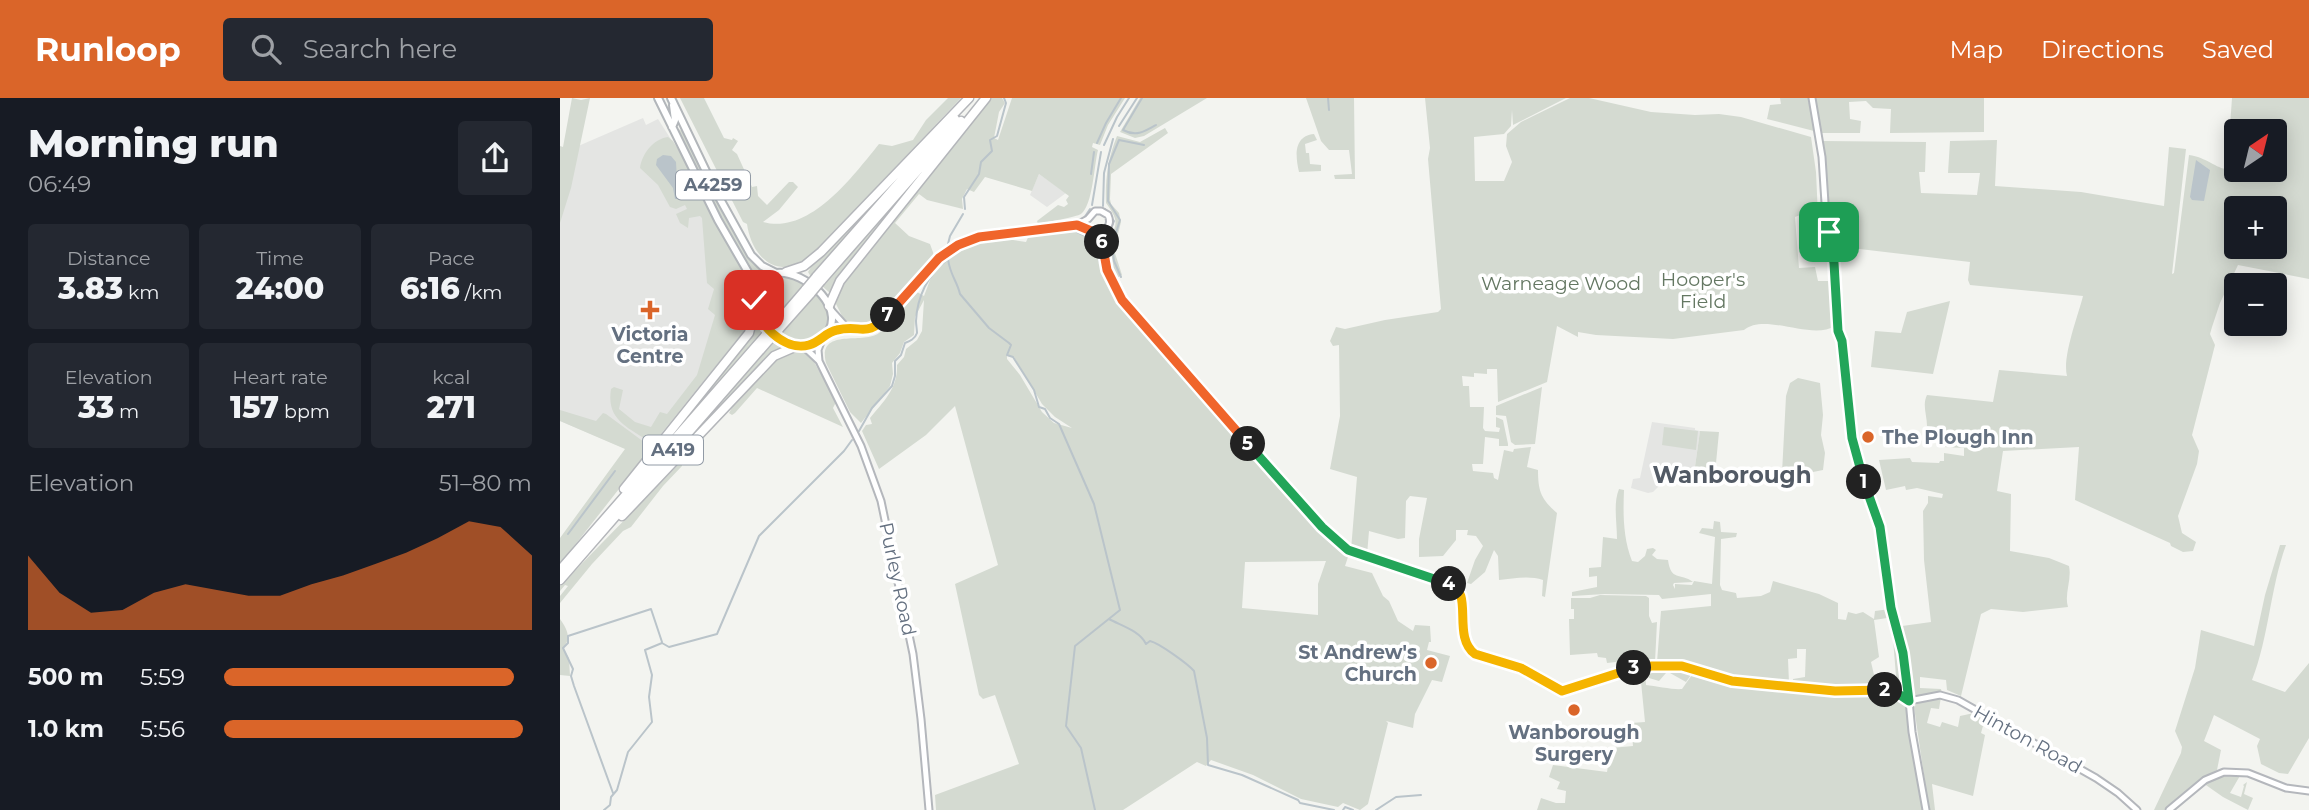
<!DOCTYPE html>
<meta charset="utf-8">
<style>
body{margin:0;font-family:Montserrat,sans-serif;background:#242831;color:#f1f3f6;height:100vh;display:flex;flex-direction:column;font-size:26px;white-space:nowrap}
*{box-sizing:border-box;margin:0}
p{font-size:23px;color:#9ea1a6}
.icon{flex:none;width:38px;height:38px;fill:none;stroke:currentColor;stroke-width:2;stroke-linecap:round;stroke-linejoin:round}
.map{position:relative;flex:1;overflow:hidden}
.details{display:flex;flex-direction:column;background:#171b24;width:560px}
.details>*{flex:none}
.needle{width:46px;rotate:35deg}
.controls{position:absolute;left:1664px;top:21px;display:grid;gap:14px}
.controls a{display:grid;place-items:center;width:63px;height:63px;border-radius:7px;background:#171b24;box-shadow:0 4px 18px #0003;font-size:35px}
.pin{position:absolute;display:grid;place-items:center;width:60px;height:60px;color:#fff;margin:-30px;border-radius:14px;box-shadow:0 4px 10px #0006}
.km{position:absolute;width:35px;height:35px;margin:-18px;border-radius:50%;background:#222;color:#fff;font-size:19px;line-height:35px;text-align:center}
.round{display:grid;place-items:center;flex:none;width:74px;height:74px;border-radius:7px;background:#242831}
.headline{display:flex;align-items:center;justify-content:space-between;height:119px;padding:0 28px}
h1{font-size:38px;font-weight:800;line-height:52px}
.metrics{display:grid;grid-template-columns:repeat(3,1fr);gap:10px;height:119px;padding:7px 28px}
.metrics div{display:grid;align-content:center;border-radius:7px;background:#242831;text-align:center}
.metrics b{font-size:30px;font-weight:800}
.metrics small{font-size:19px;font-weight:400}
.metrics p{font-size:19px}
.chart{height:196px;padding:14px 28px}
.chart p{display:flex;justify-content:space-between}
.chart svg{width:100%;height:126px;margin-top:7px;fill:#da6529;opacity:.7}
ul{padding:0 28px;list-style:none;font-size:23px}
li{display:grid;grid-template-columns:112px 84px 1fr;align-items:center;height:52px}
li i{height:18px;border-radius:9px;background:#da6529}
header{display:flex;align-items:center;gap:42px;box-sizing:border-box;height:98px;padding:0 35px;background:#da6529;color:#fff}
header strong{font-size:33px}
nav{display:flex;gap:38px;margin-inline-start:auto;font-size:24px}
.search{width:490px;height:63px;background:#242831;display:flex;align-items:center;gap:18px;box-sizing:border-box;padding:0 24px;border-radius:7px;color:#9ea1a6;font-size:26px}
main{display:flex;flex:1;min-height:0}
.map>svg:first-child{display:block}
.built{fill:#e4e5e3}
.green{fill:#d4dad1;fill-rule:evenodd}
.water{fill:#bac4ca}
.lines{fill:none;stroke-linecap:round;stroke-linejoin:round}
.stream{stroke:#bac4ca;stroke-width:2}
.secondary-casing{stroke:#b4b7bc;stroke-width:9}
.primary-casing{stroke:#b2b6ba;stroke-width:10}
.highway-casing{stroke:#b4b6ba;stroke-width:11}
.secondary{stroke:#fff;stroke-width:5}
.primary{stroke:#fff;stroke-width:6}
.highway{stroke:#fff;stroke-width:8}
.highway-bridge-casing{stroke:#b4b6ba;stroke-width:11;stroke-linecap:butt}
.highway-bridge{stroke:#fff;stroke-width:8}
.split-1-casing{stroke:#fff;stroke-width:14}
.split-2-casing{stroke:#fff;stroke-width:14}
.split-3-casing{stroke:#fff;stroke-width:14}
.split-4-casing{stroke:#fff;stroke-width:14}
.split-5-casing{stroke:#fff;stroke-width:14}
.split-6-casing{stroke:#fff;stroke-width:14}
.split-7-casing{stroke:#fff;stroke-width:14}
.split-8-casing{stroke:#fff;stroke-width:14}
.split-1{stroke:#22a559;stroke-width:9}
.split-2{stroke:#22a559;stroke-width:9}
.split-3{stroke:#f5b400;stroke-width:9}
.split-4{stroke:#f5b400;stroke-width:9}
.split-5{stroke:#22a559;stroke-width:9}
.split-6{stroke:#f0652b;stroke-width:9}
.split-7{stroke:#f0652b;stroke-width:9}
.split-8{stroke:#f5b400;stroke-width:9}
.poi-dot{fill:#da6529;stroke:#fff;stroke-width:2.5}
.labels{text-anchor:middle;stroke-width:7;stroke-linejoin:round;paint-order:stroke}
.shield{fill:#fff;stroke:#929ba6;stroke-width:2}
.shield-label{font-size:18px;font-weight:bold;fill:#647080}
.park-label{font-size:19px;fill:#647762;stroke:#fff}
.poi-label{font-size:19px;font-weight:bold;fill:#647080;stroke:#fff}
.street-label{font-size:19px;fill:#647080;stroke:#fff}
.quarter-label{font-size:23px;font-weight:bold;fill:#525a65;stroke:#fff}
</style>
<header>
<strong>Runloop</strong>
<div class="search"><svg class="icon" aria-label="search" viewBox="0 0 24 24"><circle cx="10" cy="10" r="6"/><path d="M15 15l6 6"/></svg>Search here</div>
<nav><a>Map</a><a>Directions</a><a>Saved</a></nav>
</header>
<main>
<section class="details">
<div class="headline"><div><h1>Morning run</h1><p>06:49</p></div><a class="round"><svg class="icon" aria-label="share" viewBox="0 0 24 24"><path d="M12 15V3M7 8l5-5 5 5M5 13v7h14v-7"/></svg></a></div>
<div class="metrics">
<div><p>Distance</p><b>3.83<small> km</small></b></div>
<div><p>Time</p><b>24:00</b></div>
<div><p>Pace</p><b>6:16<small> /km</small></b></div>
</div>
<div class="metrics">
<div><p>Elevation</p><b>33<small> m</small></b></div>
<div><p>Heart rate</p><b>157<small> bpm</small></b></div>
<div><p>kcal</p><b>271</b></div>
</div>
<div class="chart"><p><span>Elevation</span>51–80 m</p>
<svg viewBox="0 0 160 44" preserveAspectRatio="none"><path d="M0 44V18L10 31L20 38L30 37L40 31L50 28L60 30L70 32L80 32L90 28L100 25L110 21L120 17L130 12L140 6L150 8L160 18V44z"/></svg>
</div>
<ul>
<li><b>500 m</b>5:59<i style="width:94%"></i></li>
<li><b>1.0 km</b>5:56<i style="width:97%"></i></li>
</ul>
</section>
<div class="map">
<svg width="1749" height="712" viewBox="0 0 1749 712">
<rect width="100%" height="100%" fill="#f3f4f0"/>
<!-- built -->
<path class="built" d="M83,20L86,27L98,21L128,68L184,229L111,320L78,356L0,323V98L16,49Z
M479,76L506,95L487,109L470,97Z
M1092,324L1135,330V332L1140,333L1133,383L1108,379L1093,394L1088,395L1071,390L1073,381L1080,380Z"/>
<!-- green -->
<path class="green" d="M12,0L21,2L30,0L11,90L0,125V48L3,49Z
M120,0H144L164,40L172,42L173,40L178,43L172,52L177,56L192,89L197,88L198,98L207,107L229,84H233L238,89L219,112L203,124C250,137 293,78 319,46L332,48L353,42L366,22L388,0H401L252,157C246,160 240,166 233,168C205,175 190,148 187,126L183,124Z
M429,0H442L445,5L439,14L434,40L438,42L452,0H565L548,27L540,47L533,45L532,49L538,52C534,67 533,107 521,116C517,119 486,124 478,126L477,123L498,107L504,109L508,106L506,102L509,98L479,76L472,93L425,79L414,94L407,91L402,101L403,111L367,102L359,96L335,125L349,138L370,146L374,157L313,223L294,226L284,222L276,206L278,191Z
M580,0H647L584,38L575,40L560,34Z
M746,0H794L795,81H775L774,77L792,76L789,52H769L761,43Z
M865,0H1006L953,27L952,12L951,28L944,36L914,39L915,83H944L952,64L946,48L947,36L961,24L1010,0H1029L1091,14L1135,17L1159,16L1181,19L1251,39L1256,74L1258,118L1243,116L1235,119L1239,170L1255,169L1258,183H1269L1275,228C1251,243 1205,214 1184,232L1113,241L1036,237L1018,234V239L997,228L987,284L938,304L937,271H927V276L914,275V279L902,278L903,288H909L910,309H924L923,330L925,333L939,334L940,330L936,329V319L943,322L948,346V348H939V341L925,339L923,366H912L913,373L933,375L934,380L938,382L944,352L953,354L954,351L971,349L967,369L978,372C978,393 981,401 997,415L985,499L982,498L983,482C968,477 953,481 939,482L938,458L934,452L925,474L911,486L907,485L915,462L923,448L916,438L907,437L908,432H896V442L883,458L859,459V441L867,400L850,398L846,403L845,440L838,441L809,433L807,457L791,452L797,379L770,371L780,318L779,247L773,248L770,243L776,229L785,231L825,222L878,214L881,211L868,61L870,50Z
M1220,0H1248L1254,33L1207,21L1210,7L1221,6Z
M1255,0H1424V34L1330,35L1331,11L1313,10L1306,3L1289,4L1290,21L1301,23L1300,35H1261Z
M1672,0H1749V181L1678,167L1660,205L1652,229L1650,236L1655,247L1632,337L1639,353L1637,366L1618,418L1622,435L1636,444L1633,453L1623,454L1611,448L1610,445L1515,402L1519,349L1443,353L1437,393L1451,396L1450,453L1489,460L1509,468C1512,482 1504,496 1508,509L1463,514L1431,511L1421,516L1401,598L1387,592L1386,582L1360,579V590L1381,591L1382,596L1358,599L1347,595L1344,596L1330,588V580L1336,578L1333,541L1327,520L1314,522L1319,559L1311,564L1315,581L1328,584V589L1290,592L1233,585V581L1245,579L1246,551H1237V560L1228,561L1229,585L1162,580L1125,565L1097,564L1101,513L1151,508V496L1102,501L1099,497L1045,496L1012,498V494L1037,489V478L1029,479V470L1041,469L1043,439L1057,441C1057,425 1053,405 1059,391L1064,392C1063,416 1063,440 1072,463L1078,464L1085,458L1087,451L1093,450L1096,452L1092,457L1097,461L1108,462C1111,484 1120,474 1133,484L1114,485L1113,487L1115,491V486L1132,487L1134,483L1152,486L1155,439L1139,435L1142,430L1153,431L1154,423L1160,424L1161,434L1177,435L1176,439L1161,441L1160,487L1162,492L1176,495L1177,500L1201,498L1210,494L1213,483L1259,496L1278,505V521L1286,522L1288,514L1296,516L1303,514L1314,521L1315,513L1330,511L1335,529L1371,524L1364,462L1363,413L1368,405V398L1382,400L1383,396L1357,390L1346,392L1345,388L1326,392L1319,362L1350,360L1352,364L1379,365L1380,363H1384V355L1404,358V350L1384,349V341H1372L1373,329L1367,328C1367,317 1362,307 1367,297L1433,304L1439,272L1507,278C1502,259 1518,218 1523,198L1410,187L1408,182L1410,164L1274,148L1267,106L1263,43L1366,44L1365,74H1359L1361,95L1417,97L1420,75H1388L1390,43L1437,42L1435,88L1521,94L1604,108L1609,49L1626,51L1612,176L1614,175L1629,57C1646,59 1657,71 1667,71ZM1676,33H1715V72H1676ZM1676,110H1715V149H1676Z
M399,12L251,179L248,174L254,164Z
M117,30L125,35L190,160L207,175L195,187L191,172L165,131L116,32Z
M605,30L608,35L551,76L550,101L551,106L559,115L561,124L554,152L562,177L555,181C546,170 543,153 546,140L550,139C560,124 555,118 546,105C545,82 548,60 557,38L580,44Z
M754,36L757,42L745,46L746,55H749L750,66L761,67V73L739,74C735,57 734,38 754,36Z
M108,39L113,43L128,68L147,108L187,178L189,214L184,233L96,342L90,344C68,329 46,322 51,291L54,289L63,292L59,311L75,324L91,329L100,314L107,316L137,277L155,217L148,211L154,191L147,185L142,120L140,118L129,120L128,130L120,125L116,116L127,111L125,107L116,111L110,109L98,87L80,70C82,56 93,41 108,39Z
M390,41L283,174L270,195L262,188Z
M506,131L522,132L535,141L537,140L544,171L559,202L758,429L789,456L785,468L812,475L823,498L829,503L838,523L853,533L855,527L870,528L871,544H869L867,552L890,558L882,584L872,582L855,616L853,630L826,623L828,625L808,706L800,712L783,705L778,709L741,701L693,677L651,662L646,668L637,664L563,712H376L375,697L459,666L435,597L423,601L419,597L395,486L438,467L395,308L366,337L319,371L302,333L306,327L312,326L310,320C324,303 338,290 337,267L344,259L346,251L357,242L362,233L364,202L355,219L354,237L344,244L340,255L332,265L333,276L330,288L301,325L290,314L266,265C257,229 303,247 319,235C334,225 345,208 357,194L364,198L373,174L395,155L418,144L440,140L466,144L470,135L473,133ZM447,258L454,259L482,306L495,319L512,330L494,325L482,314L460,277L447,261ZM766,463L758,486V517L682,510L685,464Z
M218,178H231L246,185L243,191L209,227C198,215 196,205 201,189Z
M256,194C287,223 253,263 220,236Z
M1390,203L1373,276L1311,269L1315,233L1341,235L1347,214Z
M197,223L206,231L78,378L190,240Z
M216,240L227,248L74,402Z
M229,253L245,254L253,262L274,300L276,304L273,310L283,329L197,290L175,315L172,317L169,315L174,306L216,261Z
M1238,280L1260,285L1263,317L1261,337L1265,355L1263,372L1243,376L1222,375L1226,298L1230,285Z
M982,289L975,346L955,347L951,344L946,318L936,317V308Z
M0,312L36,323L43,315L46,316L84,344L88,354L0,466V440L65,351L0,323Z
M1104,329L1138,333L1136,352L1102,347Z
M1140,333L1159,334L1156,365L1158,386L1133,383Z
M122,363V368L103,388L71,429L63,433L32,466L0,505V498L8,488L5,487L0,493V488Z
M1720,447H1726C1710,491 1709,539 1692,582L1725,594L1749,565V640L1728,676L1719,675L1701,666L1697,648L1700,641L1654,617L1644,643L1661,652L1657,672L1640,681L1604,712H1594L1621,655L1622,649L1615,633L1635,570L1641,532L1694,548L1705,497Z
M1040,497L1086,498L1089,500V518L1092,525L1097,524L1095,564L1086,563L1057,570L1056,564L1047,565L1046,560L1038,559L1037,555L1010,557L1009,521H1014V511H1011V500H1030Z
M0,521C7,531 12,540 3,550L9,560L10,578L0,577Z
M1100,570L1133,574L1126,584L1110,575H1106L1099,583L1089,580L1087,572Z
M1085,573L1086,587C1096,588 1114,592 1122,591L1134,574L1160,585L1171,587L1277,597L1329,594L1345,604L1363,712H977L981,700L996,705H1005L1006,693L997,691L1000,684L989,679L993,667L1047,674L1051,650L1073,648L1071,625L1085,624L1081,584L1069,576Z
M1381,599L1379,611L1371,610L1367,625L1380,629L1382,624L1398,629L1400,618L1414,615L1425,621L1421,635L1425,637L1413,698L1372,686L1375,712H1369L1354,609L1360,602Z
M1681,676L1670,695L1681,699L1684,688L1683,687L1687,684L1684,696L1693,700L1688,712L1663,699L1643,685L1657,677Z"/>
<!-- water -->
<path class="water" d="M103,57L111,58L116,64L117,82L124,97L119,101H115L113,90L96,67L97,61Z
M1636,62L1650,72L1644,103L1632,102L1630,99Z"/>
<g class="lines">
<!-- stream -->
<path class="stream" d="M582,0L563,32C576,39 584,34 596,27
M768,0L769,12
M559,28L577,0
M537,45L546,25L561,0
M544,47L557,19L569,0
M531,76L534,54
M532,107L541,54
M543,108L544,75L553,41
M405,111L404,99L419,76L421,64L432,53L430,42L437,38L446,5L444,0
M545,111L554,123L548,137
M524,120L530,111
M497,125L516,123
M482,134L507,133
M517,134L530,140L534,146
M546,143V154L553,177
M388,146L390,138L403,116
M388,161C390,177 397,183 400,196L429,230L449,245L451,247L447,257L453,259L474,292L479,309L485,311L490,320L499,326L534,406L560,512L515,548L506,628L521,650L535,712
M539,162L544,177
M561,179L554,163L552,147L560,122L548,103L549,66L559,42L584,47
M299,333L312,310L332,288L335,278V263L341,257L345,245C350,243 355,241 357,235C357,231 356,227 356,223C357,199 368,176 387,162
M8,436L55,373
M549,521C562,528 580,533 586,546L590,543C599,545 628,566 634,573L647,640L648,667L682,677L738,702L740,705L774,712
M53,695L14,588L11,578L13,571L3,550L8,545V538L91,511L102,544
M44,712L50,707L51,699L57,692L68,654L92,624L89,599L92,577L85,552L102,545L109,549L157,536L199,438L284,353L292,342
M783,712L785,709L793,712
M816,712L836,699L861,697"/>
<defs>
<path id="secondary" d="M1252,0L1262,59L1265,105L1274,165L1278,233L1281,243L1292,340L1320,429L1331,510L1346,570L1352,634L1366,712
M517,127L528,121L535,113H541L548,117C553,128 544,131 542,142C539,161 550,185 561,200L676,333L776,442L795,456L899,490C909,511 893,540 914,556L961,570L1002,593L1031,585L1066,571L1113,568L1128,569L1172,583L1275,593L1332,592L1349,603
M271,212L288,231
M266,236C284,229 299,236 316,228L376,163L407,143L438,135L517,127L538,135L547,132
M243,248L259,263L301,348L321,403L353,556L361,621L369,712
M259,263L258,252L263,239
M1349,603L1380,597L1398,602L1536,680L1558,695L1577,712
M1609,712L1645,682L1664,674L1688,675L1726,690L1749,693"/>
<path id="primary" d="M98,0L158,122L188,174L194,197
M111,0L155,92L191,157L202,168L216,175
M112,29L115,22L113,7
M216,175C245,171 293,214 262,241C227,270 161,197 216,175Z"/>
<path id="highway" d="M226,174L244,168L261,154L409,0
M256,179L395,21
M261,183L401,23
M269,208L280,183L426,0
M215,227L246,191
M219,231L251,195
M64,391L189,235L195,211
M62,418L214,258L237,248
M0,472L205,238
M0,482L209,242"/>
</defs>
<!-- secondary casing -->
<use href="#secondary" class="secondary-casing"/>
<!-- primary casing -->
<use href="#primary" class="primary-casing"/>
<!-- highway casing -->
<use href="#highway" class="highway-casing"/>
<!-- secondary -->
<use href="#secondary" class="secondary"/>
<!-- primary -->
<use href="#primary" class="primary"/>
<!-- highway -->
<use href="#highway" class="highway"/>
<defs>
<path id="highway-bridge" d="M246,191L256,179
M251,195L261,183
M205,238L215,227
M209,242L219,231"/>
</defs>
<!-- highway-bridge casing -->
<use href="#highway-bridge" class="highway-bridge-casing"/>
<!-- highway-bridge -->
<use href="#highway-bridge" class="highway-bridge"/>
</g>
<g class="lines">
<defs>
<path id="split-1" d="M1269,134L1274,165L1278,233L1282,243L1292,340L1304,384"/>
<path id="split-2" d="M1304,384L1320,429L1331,510L1343,555L1349,603L1334,593L1325,592"/>
<path id="split-3" d="M1074,570L1092,568H1122L1172,583L1275,593L1325,592"/>
<path id="split-4" d="M889,486C915,493 891,538 915,556L961,570L1002,593L1074,570"/>
<path id="split-5" d="M688,346L762,429L788,452L889,486"/>
<path id="split-6" d="M542,144L547,172L562,202L688,346"/>
<path id="split-7" d="M328,217L379,160L398,147L419,139L517,127L536,135L542,144"/>
<path id="split-8" d="M194,202C196,225 224,254 249,247C260,244 266,234 277,232C302,226 306,241 328,217"/>
</defs>
<!-- split-1 casing -->
<use href="#split-1" class="split-1-casing"/>
<!-- split-2 casing -->
<use href="#split-2" class="split-2-casing"/>
<!-- split-3 casing -->
<use href="#split-3" class="split-3-casing"/>
<!-- split-4 casing -->
<use href="#split-4" class="split-4-casing"/>
<!-- split-5 casing -->
<use href="#split-5" class="split-5-casing"/>
<!-- split-6 casing -->
<use href="#split-6" class="split-6-casing"/>
<!-- split-7 casing -->
<use href="#split-7" class="split-7-casing"/>
<!-- split-8 casing -->
<use href="#split-8" class="split-8-casing"/>
<!-- split-1 -->
<use href="#split-1" class="split-1"/>
<!-- split-2 -->
<use href="#split-2" class="split-2"/>
<!-- split-3 -->
<use href="#split-3" class="split-3"/>
<!-- split-4 -->
<use href="#split-4" class="split-4"/>
<!-- split-5 -->
<use href="#split-5" class="split-5"/>
<!-- split-6 -->
<use href="#split-6" class="split-6"/>
<!-- split-7 -->
<use href="#split-7" class="split-7"/>
<!-- split-8 -->
<use href="#split-8" class="split-8"/>
</g>
<!-- markers -->
<g class="poi-dot">
<path d="M86.5 201.5h7v7h7v7h-7v7h-7v-7h-7v-7h7z"/>
<circle cx="1308" cy="339" r="7"/>
<circle cx="871" cy="565" r="7"/>
<circle cx="1014" cy="612" r="7"/>
</g>
<g class="labels">
<!-- shield labels -->
<g class="shield">
<rect x="116" y="72.5" width="74" height="29" rx="5"/>
<rect x="83" y="337.5" width="60" height="29" rx="5"/>
</g>
<g class="shield-label">
<text x="153" y="93">A4259</text>
<text x="113" y="358">A419</text>
</g>
<!-- park labels -->
<g class="park-label">
<text x="1143" y="188">Hooper's<tspan x="1143" dy="22">Field</tspan></text>
<text x="1001" y="192">Warneage Wood</text>
</g>
<!-- poi labels -->
<g class="poi-label">
<text x="90" y="243">Victoria<tspan x="90" dy="22">Centre</tspan></text>
<text x="1322" y="346" text-anchor="start">The Plough Inn</text>
<text x="857" y="561" text-anchor="end">St Andrew's<tspan x="857" dy="22">Church</tspan></text>
<text x="1014" y="641">Wanborough<tspan x="1014" dy="22">Surgery</tspan></text>
</g>
<!-- street labels -->
<g class="street-label">
<text transform="translate(338 481) rotate(78)" y="7">Purley Road</text>
<text transform="translate(1468 641) rotate(29)" y="7">Hinton Road</text>
</g>
<!-- quarter labels -->
<g class="quarter-label">
<text x="1172" y="385">Wanborough</text>
</g>
</g>
</svg>
<div class="controls">
<a><svg class="needle" viewBox="-14 -14 28 28"><path d="M0-13l5 13h-10z" fill="#e53935"/><path d="M0 13l5-13h-10z" fill="#9ea1a6"/></svg></a>
<a>+</a>
<a>−</a>
</div>
<div class="pin" style="left:1269px;top:134px;background:#1e9e55"><svg class="icon" aria-label="arrive" viewBox="0 0 24 24"><path d="M6 21V4h12l-3 4 3 4H6"/></svg></div>
<div class="pin" style="left:194px;top:202px;background:#d93025"><svg class="icon" aria-label="check" viewBox="0 0 24 24"><path d="M5 12l5 5 9-10"/></svg></div>
<b class="km" style="left:1304px;top:384px">1</b>
<b class="km" style="left:1325px;top:592px">2</b>
<b class="km" style="left:1074px;top:570px">3</b>
<b class="km" style="left:889px;top:486px">4</b>
<b class="km" style="left:688px;top:346px">5</b>
<b class="km" style="left:542px;top:144px">6</b>
<b class="km" style="left:328px;top:217px">7</b>
</div>
</main>
